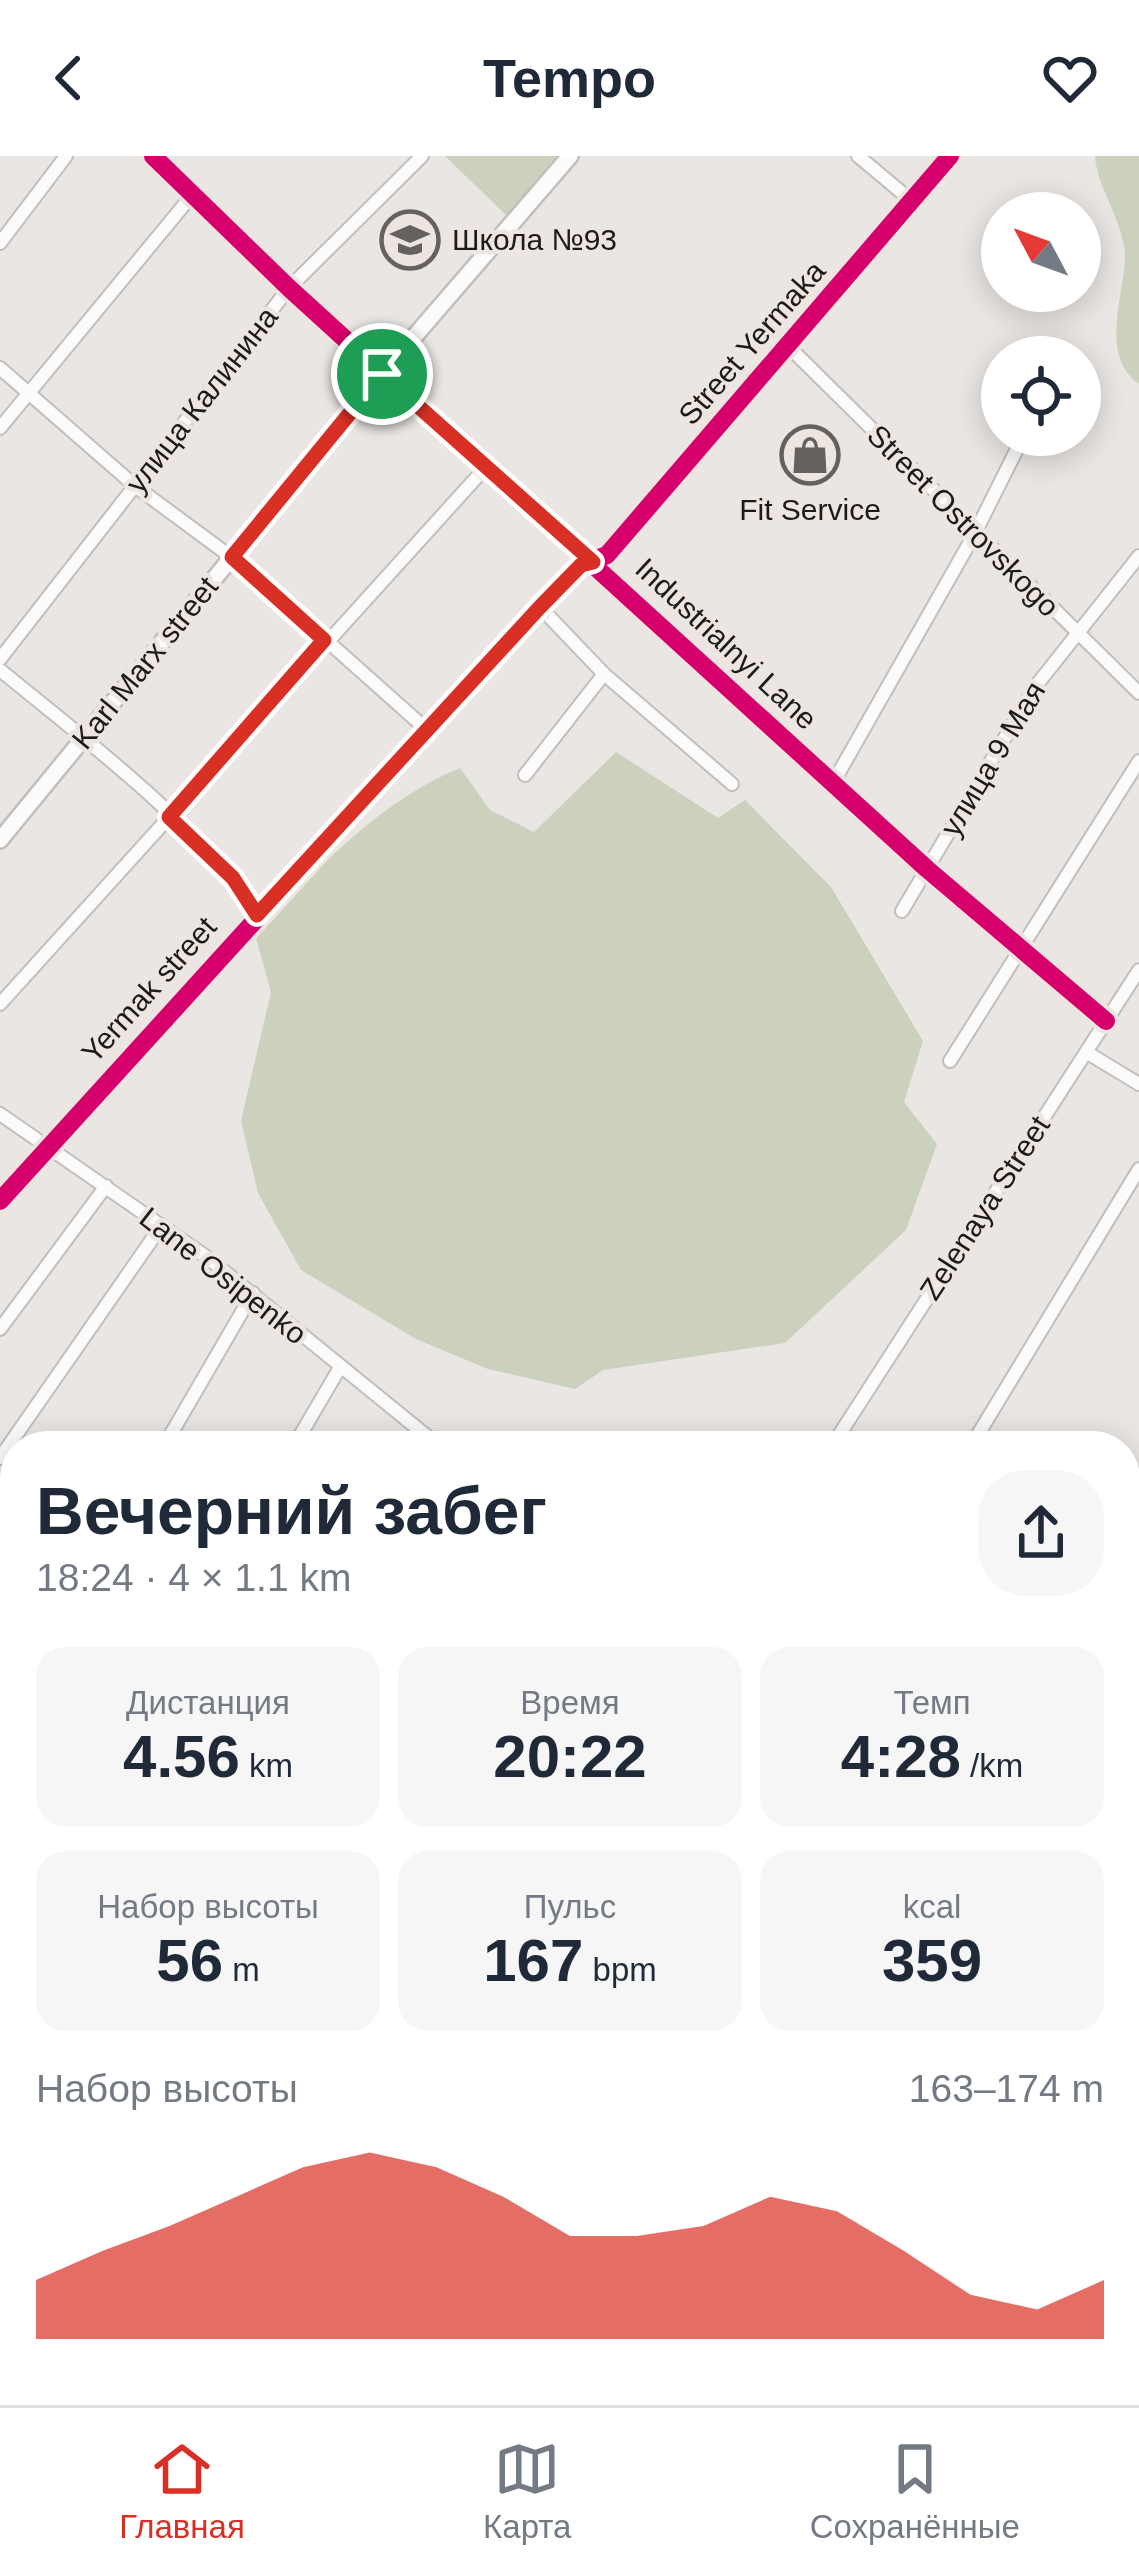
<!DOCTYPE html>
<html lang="ru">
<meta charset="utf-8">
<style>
body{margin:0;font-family:Arial,sans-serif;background:#f6f6f7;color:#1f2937;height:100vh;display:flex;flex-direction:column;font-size:45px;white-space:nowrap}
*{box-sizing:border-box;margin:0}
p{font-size:39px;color:#747a83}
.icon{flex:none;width:66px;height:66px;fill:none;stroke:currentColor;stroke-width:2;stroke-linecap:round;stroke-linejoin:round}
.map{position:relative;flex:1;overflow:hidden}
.details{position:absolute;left:0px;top:1275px;width:1140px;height:975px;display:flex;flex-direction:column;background:#fff;border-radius:48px 48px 0 0;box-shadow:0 6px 30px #0003}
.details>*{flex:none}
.needle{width:78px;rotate:311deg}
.tools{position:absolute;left:981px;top:36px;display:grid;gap:24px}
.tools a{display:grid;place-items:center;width:120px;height:120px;border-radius:50%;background:#fff;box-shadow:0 6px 30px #0003;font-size:60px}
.pin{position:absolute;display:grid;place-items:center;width:102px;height:102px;color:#fff;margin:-51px;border:6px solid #fff;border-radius:50%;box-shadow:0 3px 12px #0007}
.round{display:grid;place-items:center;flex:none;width:126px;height:126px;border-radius:48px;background:#f6f6f7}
.summary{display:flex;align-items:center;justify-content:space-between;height:204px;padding:0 36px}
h1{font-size:66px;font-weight:700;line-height:90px}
.stats{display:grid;grid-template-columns:repeat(3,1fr);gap:18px;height:204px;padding:12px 36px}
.stats div{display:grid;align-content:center;border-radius:30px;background:#f6f6f7;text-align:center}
.stats b{font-size:60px;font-weight:700}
.stats small{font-size:33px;font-weight:400}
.stats p{font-size:33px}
.chart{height:336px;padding:24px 36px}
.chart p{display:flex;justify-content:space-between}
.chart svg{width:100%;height:216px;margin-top:12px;fill:#d93025;opacity:.7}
header{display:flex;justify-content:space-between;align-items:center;height:156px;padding:0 36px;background:#fff;font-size:54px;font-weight:700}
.dock{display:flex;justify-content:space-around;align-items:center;height:168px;border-top:3px solid #e0e1e3;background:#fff;font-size:33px;color:#747a83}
.dock a{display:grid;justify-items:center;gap:6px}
.dock .on{color:#d93025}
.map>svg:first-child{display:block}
.green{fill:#cbd1bd}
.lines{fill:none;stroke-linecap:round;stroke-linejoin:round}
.minor-casing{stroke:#c2bebc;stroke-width:16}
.major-casing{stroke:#c2bebc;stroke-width:20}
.minor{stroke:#fcfbfb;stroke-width:12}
.major{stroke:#fcfbfb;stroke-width:15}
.cycleway-casing{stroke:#ede5e0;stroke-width:26}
.cycleway{stroke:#d6006c;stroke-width:18}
.route-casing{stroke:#fff;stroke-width:24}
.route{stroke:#d93025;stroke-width:15}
.labels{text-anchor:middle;stroke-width:9;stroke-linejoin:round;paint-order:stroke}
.poi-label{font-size:30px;fill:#1d1a18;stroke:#ede5e0;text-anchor:start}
.street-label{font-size:30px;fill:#1d1a18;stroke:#ede5e0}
</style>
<header><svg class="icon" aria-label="back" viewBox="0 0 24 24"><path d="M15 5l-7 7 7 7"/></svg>Tempo<svg class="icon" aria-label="heart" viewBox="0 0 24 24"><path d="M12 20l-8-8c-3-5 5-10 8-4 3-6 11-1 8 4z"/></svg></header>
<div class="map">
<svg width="1139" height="2249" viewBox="0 0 1139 2249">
<rect width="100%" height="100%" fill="#eae6e3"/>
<!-- green -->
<path class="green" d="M445,0H560L508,61Z
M1095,0H1139V228C1099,199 1124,142 1125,101C1125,67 1097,33 1095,0Z
M616,596L718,662L745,644L831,731L923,885L904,946L937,988L906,1074L785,1187L603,1214L575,1233L488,1213L416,1183L301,1114L258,1037L241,965L271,836L256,782C310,717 381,644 460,612L490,654L534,676Z
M1125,1691H1139V2249H541L540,2235H1125Z"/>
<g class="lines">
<defs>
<path id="minor" d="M153,0L289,132L927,713L1106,865
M858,0L913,46
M0,87L66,0
M789,191L1139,537
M0,212L135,330L242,409L426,573
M0,272L193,38
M540,451L604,518L732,628
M0,503L289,132L422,0
M0,514C84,583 199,668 257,759
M525,619L604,518
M833,627L974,379L1024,279
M902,755L1035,531L1139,400
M0,848L486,311
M1086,896L1139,928
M950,905L1139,605
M0,958L208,1102L439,1290
M0,1045L540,451L581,409L607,399L950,0
M0,1173L106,1030
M164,1290L253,1137
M294,1290L339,1213
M832,1290L1139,814
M971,1290L1139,1013
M0,1302L162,1069
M0,1570L15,1544
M0,1803L15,1777
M0,2106L15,2114
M235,2235L261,2249
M67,2249L72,2235
M332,2249L339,2235"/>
<path id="major" d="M0,684L382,218L570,0
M0,1516L15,1524
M1125,1647H1139"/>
</defs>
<!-- minor casing -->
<use href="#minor" class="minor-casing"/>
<!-- major casing -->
<use href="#major" class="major-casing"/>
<!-- minor -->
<use href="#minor" class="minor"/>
<!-- major -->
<use href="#major" class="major"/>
<defs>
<path id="cycleway" d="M153,0L289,132L927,713L1106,865
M0,1045L540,451L581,409L607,399L950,0"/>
</defs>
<!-- cycleway casing -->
<use href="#cycleway" class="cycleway-casing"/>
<!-- cycleway -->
<use href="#cycleway" class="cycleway"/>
</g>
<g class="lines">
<defs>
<path id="route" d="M382,218L593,406L581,409L540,451L257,759L233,722L169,661L324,484L232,401Z"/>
</defs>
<!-- route casing -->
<use href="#route" class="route-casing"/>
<!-- route -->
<use href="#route" class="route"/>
</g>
<!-- icons -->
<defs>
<symbol id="school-ring" viewBox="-11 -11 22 22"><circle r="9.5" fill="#ede5e0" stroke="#65615f" stroke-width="1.5"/><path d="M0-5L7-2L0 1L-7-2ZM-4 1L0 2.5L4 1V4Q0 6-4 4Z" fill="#65615f"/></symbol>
<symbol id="shop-ring" viewBox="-11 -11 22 22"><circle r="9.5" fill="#ede5e0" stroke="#65615f" stroke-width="1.5"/><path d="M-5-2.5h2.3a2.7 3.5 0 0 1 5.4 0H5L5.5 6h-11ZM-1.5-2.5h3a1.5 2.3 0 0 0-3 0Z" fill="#65615f"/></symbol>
</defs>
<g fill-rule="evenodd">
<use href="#school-ring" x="377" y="51" width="66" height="66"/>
<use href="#shop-ring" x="777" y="266" width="66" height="66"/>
</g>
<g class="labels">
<!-- poi labels -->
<g class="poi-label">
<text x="452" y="94">Школа №93</text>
<text x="810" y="364" text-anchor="middle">Fit Service</text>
</g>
<!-- street labels -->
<g class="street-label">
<text transform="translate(752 187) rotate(-49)" y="10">Street Yermaka</text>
<text transform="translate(202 244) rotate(-52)" y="10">улица Калинина</text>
<text transform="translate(963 365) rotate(45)" y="10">Street Ostrovskogo</text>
<text transform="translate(726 488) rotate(43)" y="10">Industrialnyi Lane</text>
<text transform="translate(145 507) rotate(-51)" y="10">Karl Marx street</text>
<text transform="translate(993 603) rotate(-59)" y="10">улица 9 Мая</text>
<text transform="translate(149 834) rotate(-48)" y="10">Yermak street</text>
<text transform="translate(985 1052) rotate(-57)" y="10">Zelenaya Street</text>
<text transform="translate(223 1120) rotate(38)" y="10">Lane Osipenko</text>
</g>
</g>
</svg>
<div class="tools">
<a><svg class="needle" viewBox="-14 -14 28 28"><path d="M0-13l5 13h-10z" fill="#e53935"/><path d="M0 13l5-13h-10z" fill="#747a83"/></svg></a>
<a><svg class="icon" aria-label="locate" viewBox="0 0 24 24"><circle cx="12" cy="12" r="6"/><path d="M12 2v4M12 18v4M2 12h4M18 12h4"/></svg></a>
</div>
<div class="pin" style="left:382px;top:218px;background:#1e9e55"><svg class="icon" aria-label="arrive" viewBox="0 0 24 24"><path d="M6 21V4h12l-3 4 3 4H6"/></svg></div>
<section class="details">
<div class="summary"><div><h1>Вечерний забег</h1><p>18:24 · 4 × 1.1 km</p></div><a class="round"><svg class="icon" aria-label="share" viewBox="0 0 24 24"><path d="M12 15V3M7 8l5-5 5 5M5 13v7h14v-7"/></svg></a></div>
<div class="stats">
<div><p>Дистанция</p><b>4.56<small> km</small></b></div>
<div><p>Время</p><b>20:22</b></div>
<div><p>Темп</p><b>4:28<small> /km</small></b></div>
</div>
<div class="stats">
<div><p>Набор высоты</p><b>56<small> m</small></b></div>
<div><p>Пульс</p><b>167<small> bpm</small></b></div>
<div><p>kcal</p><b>359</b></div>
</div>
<div class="chart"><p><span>Набор высоты</span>163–174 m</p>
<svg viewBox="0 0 160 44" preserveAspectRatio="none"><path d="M0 44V32L10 26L20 21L30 15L40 9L50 6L60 9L70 15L80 23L90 23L100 21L110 15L120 18L130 26L140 35L150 38L160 32V44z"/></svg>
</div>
</section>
</div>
<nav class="dock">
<a class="on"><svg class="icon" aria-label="home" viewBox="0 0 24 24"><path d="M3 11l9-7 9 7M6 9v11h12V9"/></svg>Главная</a>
<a><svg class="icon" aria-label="map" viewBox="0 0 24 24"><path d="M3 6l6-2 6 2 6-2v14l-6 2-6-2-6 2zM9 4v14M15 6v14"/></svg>Карта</a>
<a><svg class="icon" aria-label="saved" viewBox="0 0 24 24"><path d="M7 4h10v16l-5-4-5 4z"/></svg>Сохранённые</a>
</nav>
